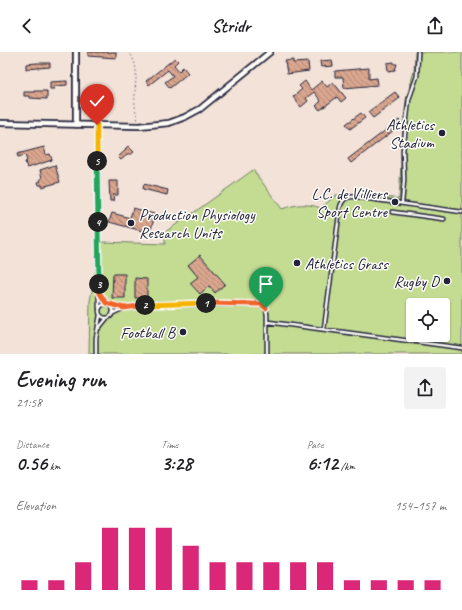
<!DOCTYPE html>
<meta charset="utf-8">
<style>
body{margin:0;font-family:Caveat,sans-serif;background:#f2f2f2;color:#202124;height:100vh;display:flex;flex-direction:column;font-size:15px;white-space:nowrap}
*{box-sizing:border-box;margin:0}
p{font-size:13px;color:#757577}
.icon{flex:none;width:22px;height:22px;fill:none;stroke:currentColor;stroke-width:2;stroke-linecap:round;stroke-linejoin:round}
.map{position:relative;height:302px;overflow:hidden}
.details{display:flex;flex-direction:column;background:#fff;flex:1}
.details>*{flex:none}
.buttons{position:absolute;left:406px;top:246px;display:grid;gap:8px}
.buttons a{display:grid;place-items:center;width:44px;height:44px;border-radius:4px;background:#fff;box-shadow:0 1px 3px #0004;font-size:20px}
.pin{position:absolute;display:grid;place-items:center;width:34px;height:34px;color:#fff;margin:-41px -17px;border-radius:50% 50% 50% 0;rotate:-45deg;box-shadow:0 0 4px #0007}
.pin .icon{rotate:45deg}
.km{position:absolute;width:20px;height:20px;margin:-10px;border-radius:50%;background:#222;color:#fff;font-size:11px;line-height:20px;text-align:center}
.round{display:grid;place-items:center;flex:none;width:42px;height:42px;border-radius:4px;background:#f2f2f2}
.headline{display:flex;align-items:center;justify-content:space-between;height:68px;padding:0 16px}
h1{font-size:22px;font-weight:700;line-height:30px}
.metrics{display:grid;grid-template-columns:repeat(3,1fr);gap:6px;height:68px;padding:4px 16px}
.metrics div{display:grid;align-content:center}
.metrics b{font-size:20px;font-weight:700}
.metrics small{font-size:11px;font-weight:400}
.metrics p{font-size:11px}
.chart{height:112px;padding:8px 16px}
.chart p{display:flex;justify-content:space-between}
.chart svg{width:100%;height:72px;margin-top:4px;stroke:#db2777;stroke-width:6}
header{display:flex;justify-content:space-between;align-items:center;height:52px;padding:0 16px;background:#fff;font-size:18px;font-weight:700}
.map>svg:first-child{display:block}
.grass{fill:#c3dc92;stroke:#727f66;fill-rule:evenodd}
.building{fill:url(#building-back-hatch);stroke:#22223b}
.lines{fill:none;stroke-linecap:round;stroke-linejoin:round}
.service-casing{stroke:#22223b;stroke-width:5.5}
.minor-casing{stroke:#22223b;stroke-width:8}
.path{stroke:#22223b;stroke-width:1;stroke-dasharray:1 3;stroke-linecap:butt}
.service{stroke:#fdfcf7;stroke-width:2.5}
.minor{stroke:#fdfcf7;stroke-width:4.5}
.split-1-casing{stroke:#fff;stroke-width:8}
.split-2-casing{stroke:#fff;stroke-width:8}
.split-3-casing{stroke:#fff;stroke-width:8}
.split-4-casing{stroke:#fff;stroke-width:8}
.split-5-casing{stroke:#fff;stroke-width:8}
.split-6-casing{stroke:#fff;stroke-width:8}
.split-1{stroke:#f0652b;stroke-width:5}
.split-2{stroke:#f5b400;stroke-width:5}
.split-3{stroke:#f0652b;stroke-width:5}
.split-4{stroke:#22a559;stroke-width:5}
.split-5{stroke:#22a559;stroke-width:5}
.split-6{stroke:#f5b400;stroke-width:5}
.poi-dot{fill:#22223b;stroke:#fdfcf7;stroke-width:1.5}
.labels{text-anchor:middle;stroke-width:3;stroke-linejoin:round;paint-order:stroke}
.poi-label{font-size:16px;fill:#22223b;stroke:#fdfcf7;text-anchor:end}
</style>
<header><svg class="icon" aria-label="back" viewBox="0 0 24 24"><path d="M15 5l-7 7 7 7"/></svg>Stridr<svg class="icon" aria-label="share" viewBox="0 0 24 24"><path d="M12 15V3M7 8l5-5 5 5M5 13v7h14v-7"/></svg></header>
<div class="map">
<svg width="462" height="302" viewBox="0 0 462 302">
<defs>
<pattern id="building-back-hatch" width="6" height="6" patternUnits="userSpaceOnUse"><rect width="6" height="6" fill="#daa68e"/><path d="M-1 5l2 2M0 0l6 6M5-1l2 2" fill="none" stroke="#b08775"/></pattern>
</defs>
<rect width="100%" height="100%" fill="#f2e2d8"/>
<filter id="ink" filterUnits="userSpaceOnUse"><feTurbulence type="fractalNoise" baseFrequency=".025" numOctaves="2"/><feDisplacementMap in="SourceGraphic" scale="8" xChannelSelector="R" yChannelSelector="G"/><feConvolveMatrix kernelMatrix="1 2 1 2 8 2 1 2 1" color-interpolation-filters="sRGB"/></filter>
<g filter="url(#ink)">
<!-- grass -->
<path class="grass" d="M415,0H462V302H89L90,249L101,190L165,192V180L196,159L253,118L282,157C296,152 307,151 321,156L336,143L365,142L399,147L403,78L406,48L414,19ZM413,253H443V283H413Z"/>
<!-- building -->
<path class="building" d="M88,0H116V6L88,4Z
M175,6L178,9L174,13L179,19L183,15L188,21L170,36L165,30L173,24L168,18L149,33L146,29Z
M293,8V11L308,10L309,19L287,22L285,9Z
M332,8L333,14L321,15L320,9Z
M394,10V12H397L395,18L388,19L387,11Z
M37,11H50V15L26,17V12Z
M369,16V27L377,26L378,33L344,36L343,25H335V19Z
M67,29V33L56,34H54V37H50V30Z
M305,29L311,38L322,29L327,35L333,30L346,46L341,50L337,45L320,58L316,54L321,49L314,40L306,46L308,49L301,55L293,45L302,37L299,34Z
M34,39H47V47L30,46V44H24V40H34Z
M395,40L400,46L373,66L368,60Z
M361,61L365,66L350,77L346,72Z
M399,68L402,72L351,111L348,107Z
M128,94L134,100L130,103L129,101L121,108L118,105L126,98L125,97Z
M44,95L46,103L50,102L52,108L27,116L25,110L27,109L25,103L18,105L17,102Z
M55,113L60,130L42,135V133H39L38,130L41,129L40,127L42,126L40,118Z
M109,129H118V143H113L114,149H110Z
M144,132L168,138L167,143L143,137Z
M133,156L161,164L160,168L154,167L150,181L109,170L112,161L130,166Z
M200,203L225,232L215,241L209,234L200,242L190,231L198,225L188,213Z
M113,222H125V246H112Z
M135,226L147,227V246H135Z"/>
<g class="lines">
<defs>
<path id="service" d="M97,73L99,256
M402,151L404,128L403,99L409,47L417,24L418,0
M392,160L444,167
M99,241L107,251
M99 259a7 7 0 1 1 14 0a7 7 0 1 1-14 0Z
M111,253L124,256L162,252H261L266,256L267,263V302
M113,261L124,256
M268,270L462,296
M99,276L107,266
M324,277L340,156C342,147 347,144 356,145L462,160
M96,302V286L100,263"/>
<path id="minor" d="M0,71L139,74L169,71L185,65L200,57L270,0
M76,73V0"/>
</defs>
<!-- service casing -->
<use href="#service" class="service-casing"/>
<!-- minor casing -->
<use href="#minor" class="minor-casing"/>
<!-- path -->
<path class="path" d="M129,0C140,16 135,26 135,43C134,52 136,61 138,69"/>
<!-- service -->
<use href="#service" class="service"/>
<!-- minor -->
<use href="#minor" class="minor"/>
</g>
</g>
<g class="lines" filter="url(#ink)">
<defs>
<path id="split-1" d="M206,251L256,252H261L266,256"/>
<path id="split-2" d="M145,253L206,251"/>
<path id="split-3" d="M99,232V240L106,251L124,256L145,253"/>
<path id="split-4" d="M98,170L99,232"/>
<path id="split-5" d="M97,109L98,170"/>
<path id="split-6" d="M97,73V109"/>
</defs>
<!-- split-1 casing -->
<use href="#split-1" class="split-1-casing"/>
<!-- split-2 casing -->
<use href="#split-2" class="split-2-casing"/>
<!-- split-3 casing -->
<use href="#split-3" class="split-3-casing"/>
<!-- split-4 casing -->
<use href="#split-4" class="split-4-casing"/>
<!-- split-5 casing -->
<use href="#split-5" class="split-5-casing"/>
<!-- split-6 casing -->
<use href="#split-6" class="split-6-casing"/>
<!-- split-1 -->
<use href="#split-1" class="split-1"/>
<!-- split-2 -->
<use href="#split-2" class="split-2"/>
<!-- split-3 -->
<use href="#split-3" class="split-3"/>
<!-- split-4 -->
<use href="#split-4" class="split-4"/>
<!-- split-5 -->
<use href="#split-5" class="split-5"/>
<!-- split-6 -->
<use href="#split-6" class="split-6"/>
</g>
<!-- markers -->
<g class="poi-dot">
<circle cx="442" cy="81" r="4"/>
<circle cx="395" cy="150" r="4"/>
<circle cx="131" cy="171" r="4"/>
<circle cx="297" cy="211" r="4"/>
<circle cx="447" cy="229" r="4"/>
<circle cx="183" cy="280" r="4"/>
</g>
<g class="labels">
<!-- poi labels -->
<g class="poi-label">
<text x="434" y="78">Athletics<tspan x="434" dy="18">Stadium</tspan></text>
<text x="387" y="147">L.C. de Villiers<tspan x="387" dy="18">Sport Centre</tspan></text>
<text x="139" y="168" text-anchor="start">Production Physiology<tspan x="139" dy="18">Research Units</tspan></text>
<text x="305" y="217" text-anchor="start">Athletics Grass</text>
<text x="439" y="235">Rugby D</text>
<text x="175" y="286">Football B</text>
</g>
</g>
</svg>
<div class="buttons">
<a><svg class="icon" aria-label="locate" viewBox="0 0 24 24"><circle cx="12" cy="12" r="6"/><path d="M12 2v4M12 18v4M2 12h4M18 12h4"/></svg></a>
</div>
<div class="pin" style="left:266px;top:256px;background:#1e9e55"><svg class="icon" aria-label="arrive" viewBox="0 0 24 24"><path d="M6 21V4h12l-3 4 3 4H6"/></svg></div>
<div class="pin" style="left:97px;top:73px;background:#d93025"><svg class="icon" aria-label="check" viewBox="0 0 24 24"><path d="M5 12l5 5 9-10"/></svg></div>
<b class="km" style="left:206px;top:251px">1</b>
<b class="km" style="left:145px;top:253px">2</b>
<b class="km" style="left:99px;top:232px">3</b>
<b class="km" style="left:98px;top:170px">4</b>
<b class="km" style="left:97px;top:109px">5</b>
</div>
<section class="details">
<div class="headline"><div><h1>Evening run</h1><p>21:58</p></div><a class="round"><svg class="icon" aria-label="share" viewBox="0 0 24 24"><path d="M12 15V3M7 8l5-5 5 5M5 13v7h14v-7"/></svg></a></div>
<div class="metrics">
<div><p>Distance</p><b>0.56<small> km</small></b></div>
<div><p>Time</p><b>3:28</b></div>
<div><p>Pace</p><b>6:12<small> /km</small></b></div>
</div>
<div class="chart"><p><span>Elevation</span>154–157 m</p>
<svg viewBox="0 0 160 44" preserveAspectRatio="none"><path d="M5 44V38M15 44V38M25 44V27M35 44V6M45 44V6M55 44V6M65 44V17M75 44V27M85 44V27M95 44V27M105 44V27M115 44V27M125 44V38M135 44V38M145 44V38M155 44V38"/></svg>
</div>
</section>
